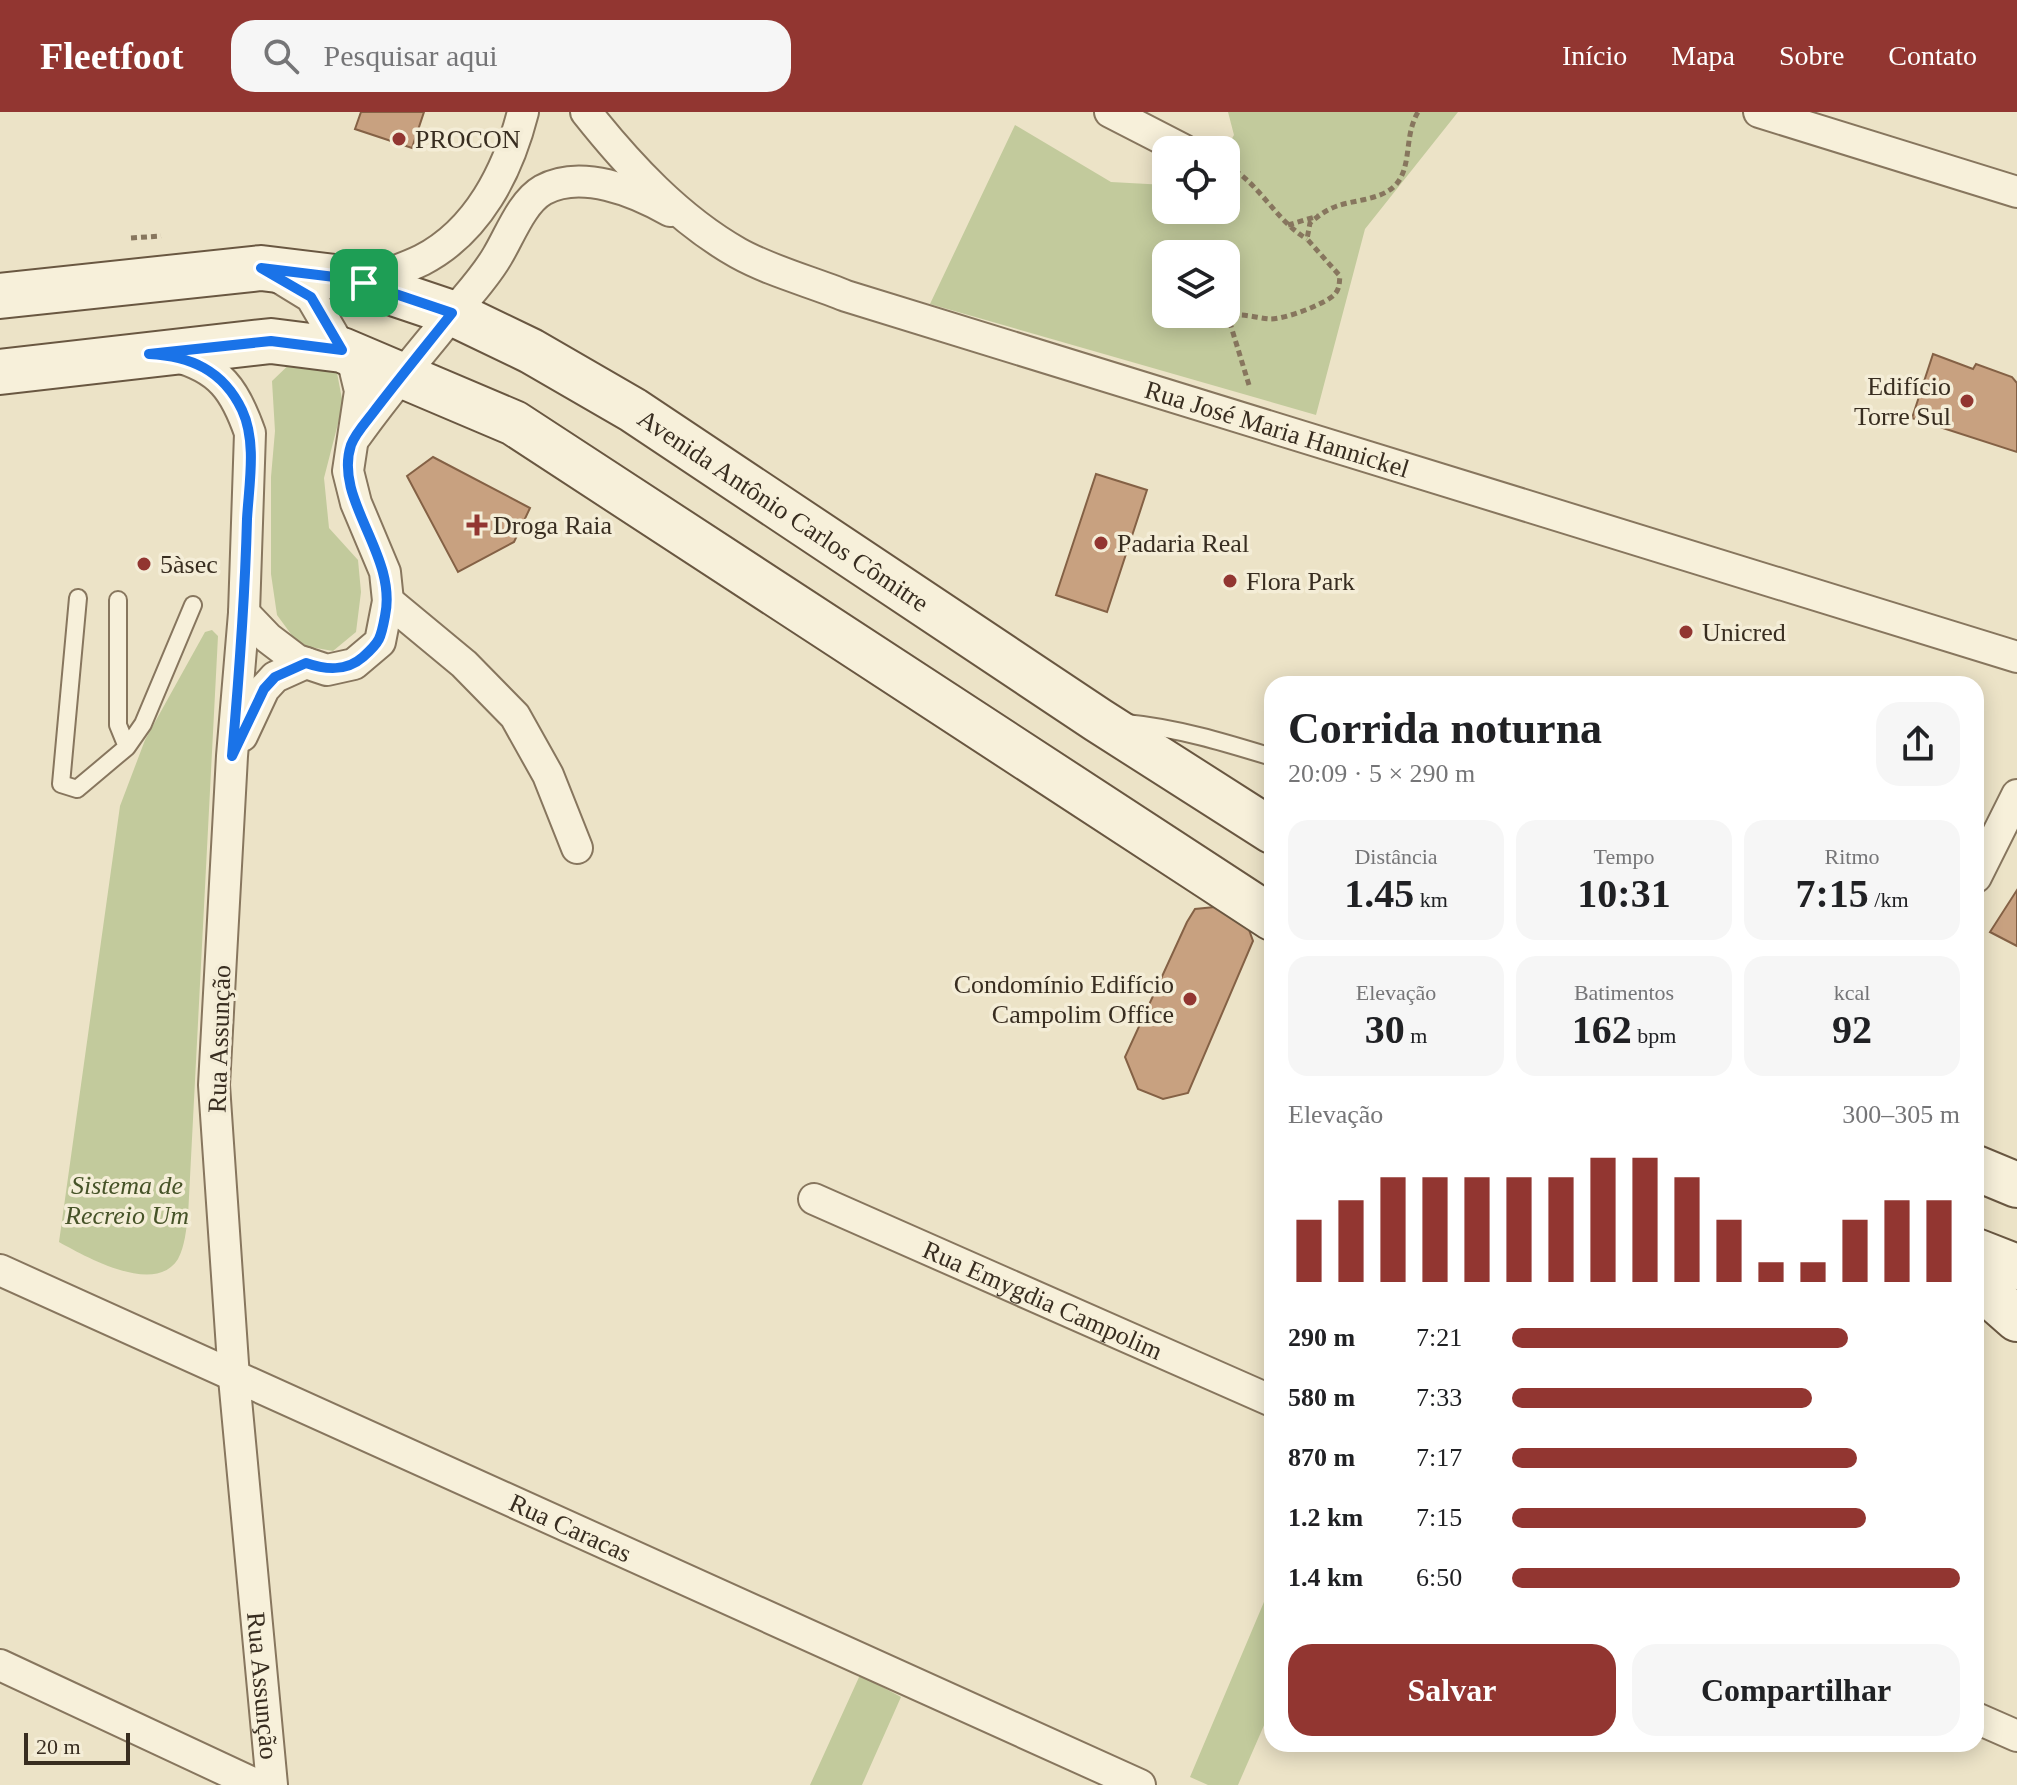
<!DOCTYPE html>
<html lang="pt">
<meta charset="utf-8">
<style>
body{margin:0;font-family:Georgia,serif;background:#f6f6f6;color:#202124;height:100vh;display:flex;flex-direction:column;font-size:30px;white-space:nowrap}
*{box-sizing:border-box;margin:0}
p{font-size:26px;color:#757577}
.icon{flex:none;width:44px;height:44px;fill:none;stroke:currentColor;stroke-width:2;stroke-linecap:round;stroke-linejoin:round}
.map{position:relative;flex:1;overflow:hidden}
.side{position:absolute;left:1264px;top:564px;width:720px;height:1076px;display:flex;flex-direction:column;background:#fff;border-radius:24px;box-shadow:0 4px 20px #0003}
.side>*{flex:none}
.tools{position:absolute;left:1152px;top:24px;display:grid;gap:16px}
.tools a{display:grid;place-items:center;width:88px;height:88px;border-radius:16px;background:#fff;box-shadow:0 4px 20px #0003;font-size:40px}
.scale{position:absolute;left:24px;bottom:20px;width:106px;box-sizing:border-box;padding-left:8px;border:4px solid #382d20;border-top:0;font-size:22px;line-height:28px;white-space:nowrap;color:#382d20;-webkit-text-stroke:6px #f4edd7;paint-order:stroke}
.pin{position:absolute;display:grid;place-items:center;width:68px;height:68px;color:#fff;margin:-34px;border-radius:16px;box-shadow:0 4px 12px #0006}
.round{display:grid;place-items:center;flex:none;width:84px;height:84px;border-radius:24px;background:#f6f6f6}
.head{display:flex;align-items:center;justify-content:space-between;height:136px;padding:0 24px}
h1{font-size:44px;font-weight:700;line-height:60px}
.metrics{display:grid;grid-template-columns:repeat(3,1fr);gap:12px;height:136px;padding:8px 24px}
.metrics div{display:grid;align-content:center;border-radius:20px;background:#f6f6f6;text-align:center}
.metrics b{font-size:40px;font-weight:700}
.metrics small{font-size:22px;font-weight:400}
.metrics p{font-size:22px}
.chart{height:224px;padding:16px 24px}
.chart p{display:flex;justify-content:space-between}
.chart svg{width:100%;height:144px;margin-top:8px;stroke:#923631;stroke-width:6}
.cta{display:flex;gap:16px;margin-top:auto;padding:16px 24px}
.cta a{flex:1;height:92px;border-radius:24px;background:#923631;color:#fff;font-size:32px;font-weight:700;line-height:92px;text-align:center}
.cta a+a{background:#f6f6f6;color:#202124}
ul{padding:0 24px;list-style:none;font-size:26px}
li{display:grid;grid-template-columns:128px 96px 1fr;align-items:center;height:60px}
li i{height:20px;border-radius:10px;background:#923631}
header{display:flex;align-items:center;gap:48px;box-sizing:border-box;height:112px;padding:0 40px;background:#923631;color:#fff}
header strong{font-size:38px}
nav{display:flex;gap:44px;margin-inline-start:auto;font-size:28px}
.search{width:560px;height:72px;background:#f6f6f6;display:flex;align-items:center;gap:20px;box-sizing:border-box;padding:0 28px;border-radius:24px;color:#757577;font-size:30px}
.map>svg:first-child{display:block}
.green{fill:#c2ca9c;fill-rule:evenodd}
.building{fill:#c8a180;stroke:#846145;stroke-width:2}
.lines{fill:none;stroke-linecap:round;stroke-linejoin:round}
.lane-casing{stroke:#87765e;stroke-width:20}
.street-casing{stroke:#87765e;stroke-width:34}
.secondary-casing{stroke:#695741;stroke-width:48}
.path{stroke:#87765e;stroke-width:5;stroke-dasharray:6 4;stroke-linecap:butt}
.lane{stroke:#f7f0da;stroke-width:16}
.street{stroke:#f7f0da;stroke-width:30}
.secondary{stroke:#f7f0da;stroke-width:44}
.route-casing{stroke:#fff;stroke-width:16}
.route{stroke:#1a73e8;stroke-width:10}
.poi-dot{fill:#923631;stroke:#f4edd7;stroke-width:3}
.labels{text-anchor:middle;stroke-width:7;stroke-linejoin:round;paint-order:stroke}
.poi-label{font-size:26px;fill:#382d20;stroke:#f4edd7;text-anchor:start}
.street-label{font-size:26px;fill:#382d20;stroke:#f4edd7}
.park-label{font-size:26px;font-style:italic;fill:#465328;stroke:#f4edd7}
</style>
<header>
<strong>Fleetfoot</strong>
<div class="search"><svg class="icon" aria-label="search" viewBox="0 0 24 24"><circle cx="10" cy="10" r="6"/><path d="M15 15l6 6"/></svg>Pesquisar aqui</div>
<nav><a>Início</a><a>Mapa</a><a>Sobre</a><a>Contato</a></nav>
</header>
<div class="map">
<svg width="2017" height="1673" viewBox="0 0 2017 1673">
<rect width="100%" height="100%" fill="#ece3c7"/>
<!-- green -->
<path class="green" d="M1228,0H1458L1365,117L1316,303L930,192L1015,13L1111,70L1166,73V98H1226L1225,38L1234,23ZM1226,142V202H1166V142Z
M297,245L337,261L343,292L324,366L329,416L358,448L361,480L356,520L333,539L299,533L277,503L271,462V365L275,319L272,269Z
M212,518L218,524L188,1104C186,1118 185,1134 178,1147C155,1184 86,1145 59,1130L120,694L145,628L205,520Z
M1272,1471V1595L1238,1673H1208L1190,1665Z
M860,1563L901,1585L862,1673H810Z"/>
<!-- building -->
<path class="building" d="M361,0H424L412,36L355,17Z
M1933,242L1973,257L1976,252L2012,265L2017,271V340L1912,306Z
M433,345L530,396L514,430L458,460L407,364Z
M1096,362L1147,378L1107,500L1056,483Z
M2017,778V834L1990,820Z
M1225,794L1248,815L1253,829L1188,981L1163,987L1138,977L1125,945L1187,810L1195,797Z"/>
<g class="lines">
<defs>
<path id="lane" d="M78,486L61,672L77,677L127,635L143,612L193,493
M118,488V613L127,635
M1126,611C1177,616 1223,630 1272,645"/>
<g id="street">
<path id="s1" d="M586,0C628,53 678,107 738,141C770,159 812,170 846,184L2017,545"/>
<path d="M1110,0L1184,38"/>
<path d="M1759,0L2017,80"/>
<path d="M364,171C383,163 404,157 422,148C478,119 508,59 523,0"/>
<path id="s2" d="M174,244C220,256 235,278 250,321L244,501L232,644L214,973L234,1266L272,1673"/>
<path d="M356,324C385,283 418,244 450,205C467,184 485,166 498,143C510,123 522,90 543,78C581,57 635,79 670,99"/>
<path d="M388,489L464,552L515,604L548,663L577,736"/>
<path d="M244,501L268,526L297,548L327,558L354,552L380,530L388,489L385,460L356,391L348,359L360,279L353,250L342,238L311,185L275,163"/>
<path d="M242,624L264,577L275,565L306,551"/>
<path d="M1976,765L2017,683"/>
<path id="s3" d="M814,1087L1272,1289"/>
<path id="s4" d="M0,1158L1140,1673"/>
<path d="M0,1553L257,1673"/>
<path d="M1976,1606L2017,1624"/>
</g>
<g id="secondary">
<path id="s5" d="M0,184L261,156L351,167L452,201L531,239L633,298L1098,608L1272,719"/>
<path d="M0,260L271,229L342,238L514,311L1272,806"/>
<path d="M1976,1056L2017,1073"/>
<path d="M1976,1139L2017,1155"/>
<path d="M1976,1171L2017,1207"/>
</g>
</defs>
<!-- lane casing -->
<use href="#lane" class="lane-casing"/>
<!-- street casing -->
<use href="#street" class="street-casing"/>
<!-- secondary casing -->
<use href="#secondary" class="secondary-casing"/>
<!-- path -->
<path class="path" d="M1226,53C1259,70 1275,108 1307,127
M1288,113L1318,104
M131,126L161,124
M1249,273L1230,211L1238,203C1249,203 1259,206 1269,207C1283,208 1326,192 1335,182C1340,176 1339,171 1340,164L1307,127L1310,111C1318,104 1326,98 1337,94C1357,87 1388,88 1400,67C1411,48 1405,22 1418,0"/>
<!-- lane -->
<use href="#lane" class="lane"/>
<!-- street -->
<use href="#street" class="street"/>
<!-- secondary -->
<use href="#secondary" class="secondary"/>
</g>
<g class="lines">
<defs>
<path id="route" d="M261,156L351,167L452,201C425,235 398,268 372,302C365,311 355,322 351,333C333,388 398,443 385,504C381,526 380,530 363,545C346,560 326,558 306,551L275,565L264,577L232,644C239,565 245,486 247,407C249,372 257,330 242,298C223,258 190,244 149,242L271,229L342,238L311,185Z"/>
</defs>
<!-- route casing -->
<use href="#route" class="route-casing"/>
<!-- route -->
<use href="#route" class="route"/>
</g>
<!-- markers -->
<g class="poi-dot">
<circle cx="399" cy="27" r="8"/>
<circle cx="1967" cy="289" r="8"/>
<path d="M473 401h8v8h8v8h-8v8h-8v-8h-8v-8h8z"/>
<circle cx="1101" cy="431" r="8"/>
<circle cx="144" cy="452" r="8"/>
<circle cx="1230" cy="469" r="8"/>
<circle cx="1686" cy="520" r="8"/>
<circle cx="1190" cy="887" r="8"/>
</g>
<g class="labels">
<!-- poi labels -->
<g class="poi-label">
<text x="415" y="36">PROCON</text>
<text x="1951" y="283" text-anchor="end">Edifício<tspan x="1951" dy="30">Torre Sul</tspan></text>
<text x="493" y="422">Droga Raia</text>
<text x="1117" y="440">Padaria Real</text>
<text x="160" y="461">5àsec</text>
<text x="1246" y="478">Flora Park</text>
<text x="1702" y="529">Unicred</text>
<text x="1174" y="881" text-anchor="end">Condomínio Edifício<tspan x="1174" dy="30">Campolim Office</tspan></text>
</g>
<!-- street labels -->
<g class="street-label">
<text dy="9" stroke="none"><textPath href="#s1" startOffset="776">Rua José Maria Hannickel</textPath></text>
<text dy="9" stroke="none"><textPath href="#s5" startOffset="846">Avenida Antônio Carlos Cômitre</textPath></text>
<text transform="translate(219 927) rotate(-88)" y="9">Rua Assunção</text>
<text dy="9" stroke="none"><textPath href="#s3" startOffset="250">Rua Emygdia Campolim</textPath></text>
<text dy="9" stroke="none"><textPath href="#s4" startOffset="626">Rua Caracas</textPath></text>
<text dy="9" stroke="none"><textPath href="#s2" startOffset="1370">Rua Assunção</textPath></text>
</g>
<!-- park labels -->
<g class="park-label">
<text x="127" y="1082">Sistema de<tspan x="127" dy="30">Recreio Um</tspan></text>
</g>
</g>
</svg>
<div class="tools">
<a><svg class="icon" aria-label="locate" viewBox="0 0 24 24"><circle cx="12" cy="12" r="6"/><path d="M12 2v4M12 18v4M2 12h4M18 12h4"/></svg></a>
<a><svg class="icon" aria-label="layers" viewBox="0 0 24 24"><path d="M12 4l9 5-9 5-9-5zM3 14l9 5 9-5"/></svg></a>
</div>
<div class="scale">20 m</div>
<div class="pin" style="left:364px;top:171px;background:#1e9e55"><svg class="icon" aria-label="arrive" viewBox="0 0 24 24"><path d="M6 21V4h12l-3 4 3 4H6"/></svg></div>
<section class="side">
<div class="head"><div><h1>Corrida noturna</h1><p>20:09 · 5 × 290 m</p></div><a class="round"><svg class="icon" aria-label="share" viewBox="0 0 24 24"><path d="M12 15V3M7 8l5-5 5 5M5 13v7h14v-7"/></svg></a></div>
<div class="metrics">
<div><p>Distância</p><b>1.45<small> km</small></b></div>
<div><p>Tempo</p><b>10:31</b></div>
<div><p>Ritmo</p><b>7:15<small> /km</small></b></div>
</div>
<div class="metrics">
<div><p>Elevação</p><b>30<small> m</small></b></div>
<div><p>Batimentos</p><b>162<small> bpm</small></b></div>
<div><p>kcal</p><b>92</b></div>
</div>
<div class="chart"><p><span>Elevação</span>300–305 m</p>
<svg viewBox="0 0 160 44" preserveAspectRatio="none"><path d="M5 44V25M15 44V19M25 44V12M35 44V12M45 44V12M55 44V12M65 44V12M75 44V6M85 44V6M95 44V12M105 44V25M115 44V38M125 44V38M135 44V25M145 44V19M155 44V19"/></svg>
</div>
<ul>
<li><b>290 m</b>7:21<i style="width:75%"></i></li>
<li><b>580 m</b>7:33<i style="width:67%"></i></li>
<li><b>870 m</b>7:17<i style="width:77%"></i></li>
<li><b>1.2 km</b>7:15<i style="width:79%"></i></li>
<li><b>1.4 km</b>6:50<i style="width:100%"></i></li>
</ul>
<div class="cta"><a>Salvar</a><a>Compartilhar</a></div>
</section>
</div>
